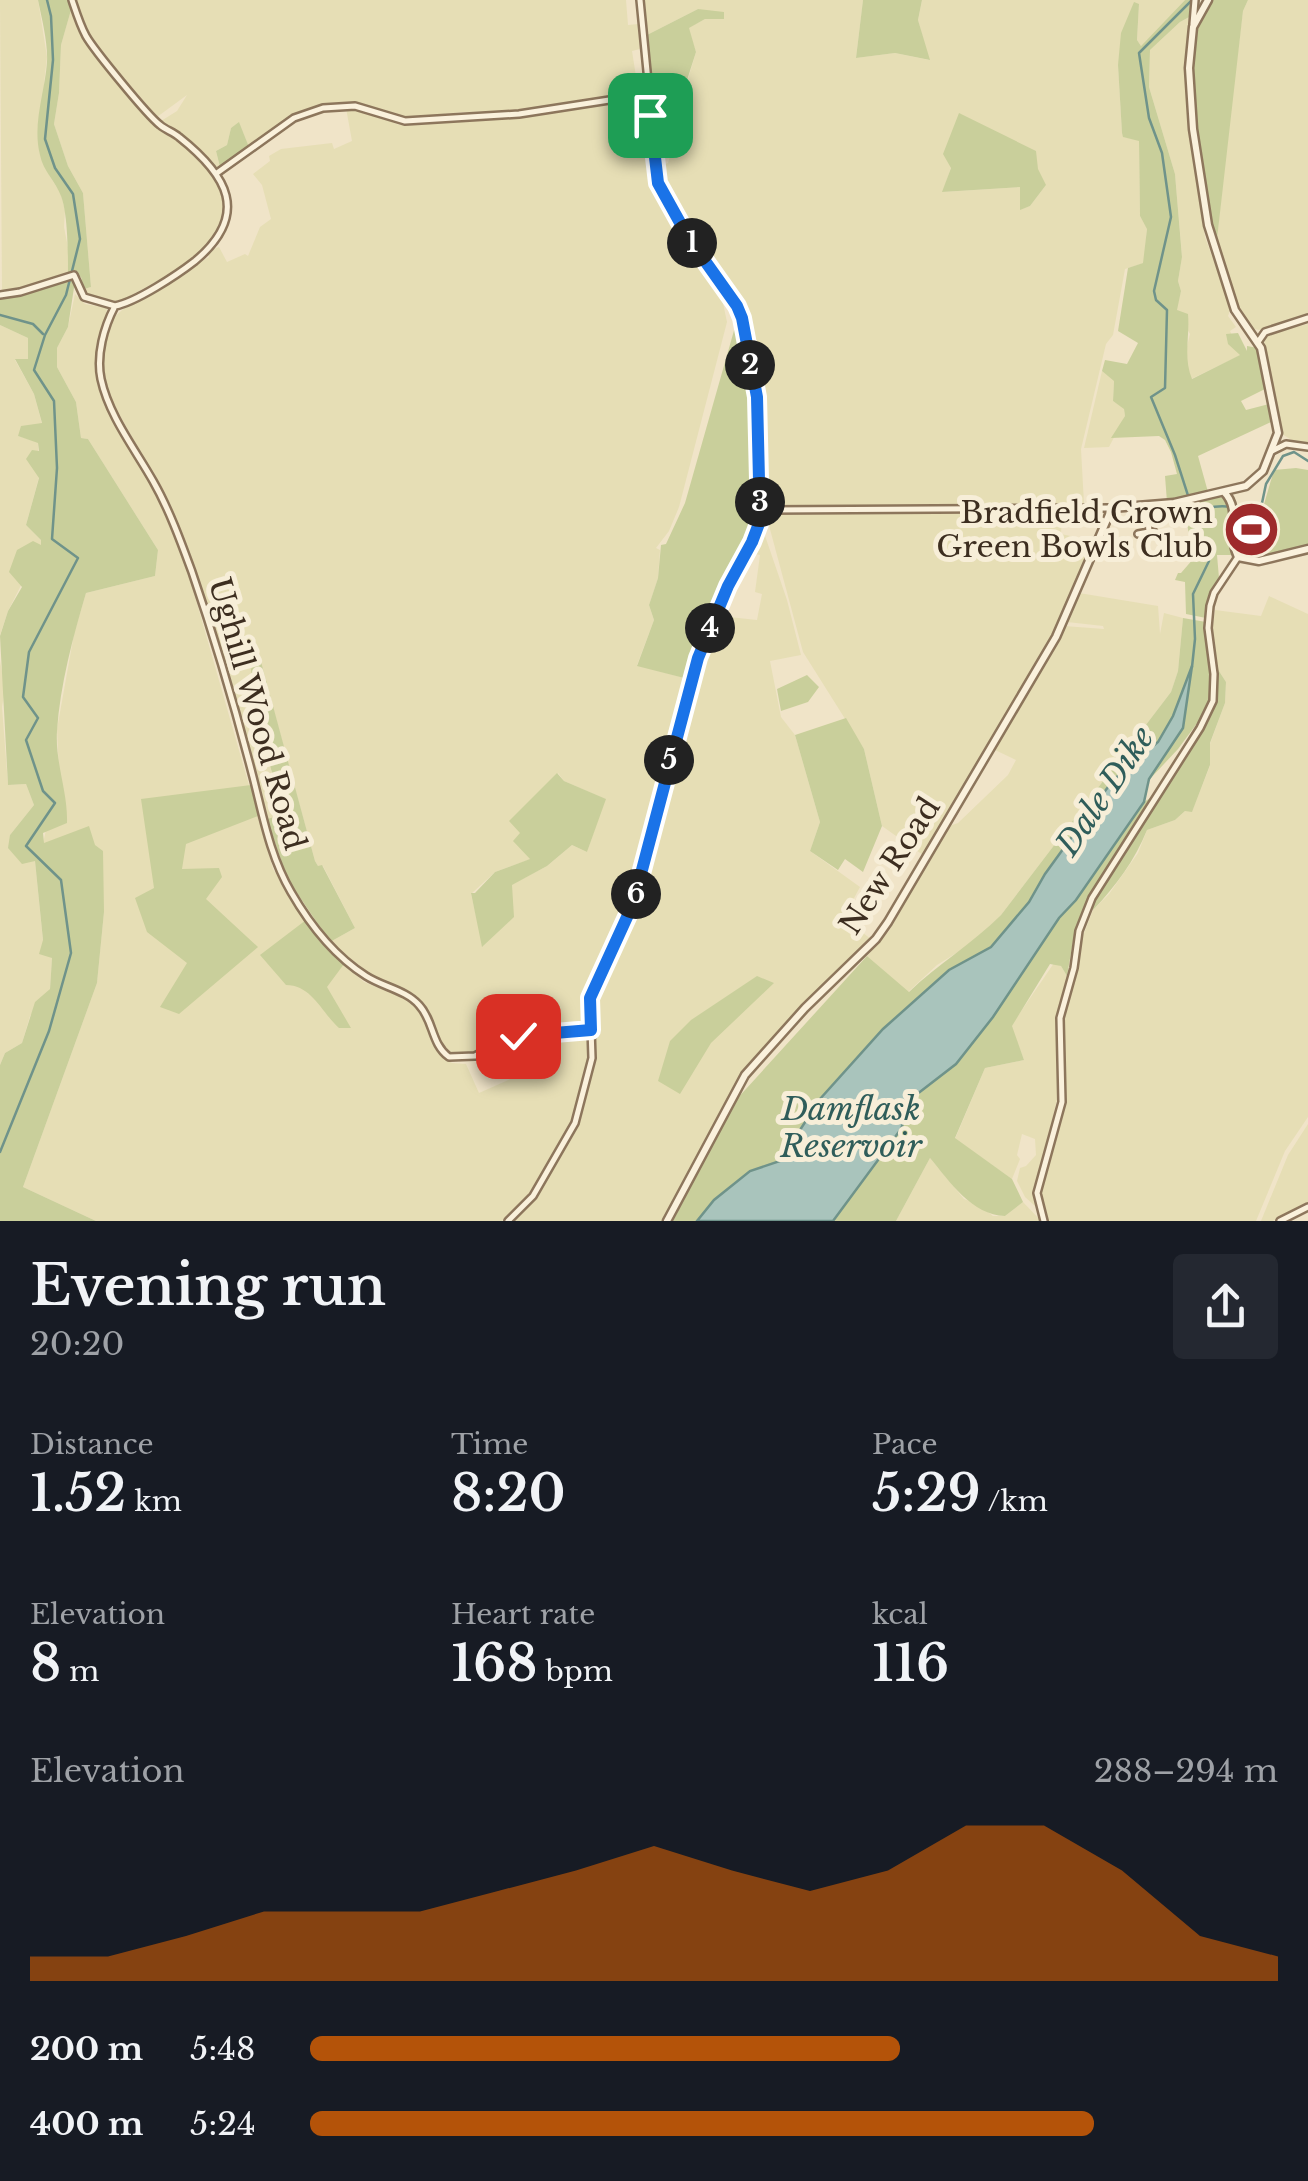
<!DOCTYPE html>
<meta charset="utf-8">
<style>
body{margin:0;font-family:"Libre Baskerville",serif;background:#242831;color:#f1f3f6;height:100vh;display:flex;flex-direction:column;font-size:38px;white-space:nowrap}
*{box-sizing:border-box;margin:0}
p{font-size:32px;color:#9ea1a6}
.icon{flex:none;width:55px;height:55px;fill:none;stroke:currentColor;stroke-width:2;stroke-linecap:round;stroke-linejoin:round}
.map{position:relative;height:1221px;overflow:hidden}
.sheet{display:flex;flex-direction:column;background:#171b24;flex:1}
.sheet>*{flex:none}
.pin{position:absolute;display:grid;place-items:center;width:85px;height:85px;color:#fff;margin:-42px;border-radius:20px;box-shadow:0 5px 15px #0006}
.km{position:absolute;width:50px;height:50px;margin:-25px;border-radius:50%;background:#222;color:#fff;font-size:28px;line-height:50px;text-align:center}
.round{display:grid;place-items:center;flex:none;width:105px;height:105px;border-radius:10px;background:#242831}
.summary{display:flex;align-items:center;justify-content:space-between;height:170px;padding:0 30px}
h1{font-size:55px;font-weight:600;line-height:75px}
.stats{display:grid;grid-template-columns:repeat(3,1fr);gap:15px;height:170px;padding:10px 30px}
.stats div{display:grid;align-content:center}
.stats b{font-size:50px;font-weight:600}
.stats small{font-size:28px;font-weight:400}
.stats p{font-size:28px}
.chart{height:280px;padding:20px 30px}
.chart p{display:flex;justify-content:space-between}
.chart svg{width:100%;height:180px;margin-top:10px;fill:#b45309;opacity:.7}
ul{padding:0 30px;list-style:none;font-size:32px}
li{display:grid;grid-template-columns:160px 120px 1fr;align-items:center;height:75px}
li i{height:25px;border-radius:12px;background:#b45309}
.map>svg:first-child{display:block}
.farmland{fill:#e6deb5;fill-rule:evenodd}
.green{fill:#c9cf9b}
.water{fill:#a9c4bc;stroke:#6f938a;stroke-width:2.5}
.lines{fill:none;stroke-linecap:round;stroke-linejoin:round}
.stream{stroke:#6f938a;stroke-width:2.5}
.minor-casing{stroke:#8d765c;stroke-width:10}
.tertiary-casing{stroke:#8d765c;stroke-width:11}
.minor{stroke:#faf1dc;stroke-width:5}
.tertiary{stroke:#faf1dc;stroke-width:6}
.route-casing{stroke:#fff;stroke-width:20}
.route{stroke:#1a73e8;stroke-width:12}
.labels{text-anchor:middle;stroke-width:10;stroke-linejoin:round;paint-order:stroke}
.poi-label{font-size:30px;fill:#3d2e20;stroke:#f7eed8;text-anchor:end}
.street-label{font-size:30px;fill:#3d2e20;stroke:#f7eed8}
.water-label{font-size:32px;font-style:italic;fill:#2f5d5a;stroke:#f7eed8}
</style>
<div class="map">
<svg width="1308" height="1221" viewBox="0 0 1308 1221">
<rect width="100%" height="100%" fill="#f0e4c8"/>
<!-- farmland -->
<path class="farmland" d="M0,0H38L47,57L44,83L49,175L61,194L65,210L64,227L70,258L68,273L2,293Z
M76,0H626L628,25L638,24L640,49L632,51L637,83L612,97L521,111L463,112L403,118L385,115L366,105H321L295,114L249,147L239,123L231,128L227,145L216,151L220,167H216L161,121L177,111L187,95L157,117L91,39Z
M644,0H863L856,58L895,53L929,60L918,20L922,0H1185L1141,46L1137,40L1139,4L1118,65L1122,133L1124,137L1139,140L1140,216L1147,228L1144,263L1125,269L1113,335L1106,344L1081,449L1084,504L774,506L766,503L761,398L743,309L690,235L659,177L658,167L668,163L691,89L686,86L696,52L688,28L705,19L724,18L698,9L647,35ZM951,167L1046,185L1030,206L1021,209L1020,187L943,192Z
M1248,0H1308V314L1302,319L1259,330L1254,329L1237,304L1217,239L1228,131L1243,11Z
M71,10L91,50L156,127L186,145L213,173L224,192L225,216L213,241L172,273L117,303L89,296L84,289L91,287L83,193L68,166L54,124L59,93L61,45Z
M1191,16L1185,82L1191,147L1205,237L1231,308L1228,316L1236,327L1230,331L1241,355L1191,379L1184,358L1190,334L1176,310L1181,291L1178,281L1182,256L1175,174L1149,87L1150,50L1180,22Z
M642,98L646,102L654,187L720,289L727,322L679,507L669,531L656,548L660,550L658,578L649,605L654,620L637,665L688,679L630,905L585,1005L587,1028L557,1032H513L486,1048L457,1056L445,1052L426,1009L417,999L372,977L330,942L355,928L323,866H318L315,861L260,660L256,721L285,815L267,819L195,573L167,500L108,394L102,367L107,330L111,320L130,303L209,257L208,253L216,248L219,247L227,262L245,254L248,256L260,227L271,219L262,185L253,174L270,161L269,156L281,149L332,143L334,149L352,141L346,108L360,109L399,125L517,118ZM558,773L564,781L605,799L587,852L572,845L547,866L511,885L512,914L483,946L471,894L495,872L531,859L520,833Z
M75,294L85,304L107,308L98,379L116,424L160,500L186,565L273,869L296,906L324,946L364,982L401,997L414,1006L426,1019L430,1038L441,1055L452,1063L466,1064L479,1093L515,1077L512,1069L528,1055L512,1039L588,1038V1057L571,1122L532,1192L502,1221H96L23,1187L97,983L104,912L43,843L59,774L57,729L74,634L86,593L155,576L158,550L88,439L81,438L76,402L57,367V348L68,327Z
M1308,324V444H1298L1282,434L1264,342L1267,334Z
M0,325L28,338V359L15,360L34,394L42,424L18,436L38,442L39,477L26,525L41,540V546L8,611L0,635Z
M1102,371L1114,380L1113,401L1124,408L1125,416L1109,447L1084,448Z
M1062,511L1061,534L1094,541L1051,638L923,855L882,826L864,749L803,652L767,518L772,514Z
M762,527L787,600L801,655L770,661L781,717L795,735L820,822L810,851L860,887L846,913L861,920L857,928L872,940L806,1003L739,1079L664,1221H511L536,1198L579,1122L595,1065L594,996L646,897L640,892L684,717L710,642L720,616L757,620L762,594L755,592L760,555L750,553Z
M1079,593L1158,606L1160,634L1164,613L1183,618L1178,671L1171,692L1001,915L974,942L937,965L908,992L867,956L889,931L949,826L958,823L1008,775L1016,760L993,749L1064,626L1104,629L1103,626L1067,622Z
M1269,596L1308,614V1117L1285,1151L1256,1221H1049L1039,1196L1066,1100L1063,1020L1079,962L1082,938L1093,910L1109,894L1138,853L1147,830L1175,820L1185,811H1192L1210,766V744L1225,703L1226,682L1217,668L1212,633L1215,610L1261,616Z
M0,661L5,688L2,707L8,785L26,784L34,805L10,835L35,861L43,941L52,958L50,989L30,1016L22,1043L5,1053L0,1065Z
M1054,963L1061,966L1067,976L1058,1010V1096L1037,1180L1035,1206L1025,1197L1017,1181L1020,1168L1026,1166L1036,1155L1035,1139L1022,1134L1017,1155L1020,1159L1012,1179L955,1139L985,1068L1024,1060L1011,1026Z
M1308,1124V1202L1273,1221H1261L1288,1155Z
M930,1158L964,1199L980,1205L993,1216H1005L1023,1202L1041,1221H896Z"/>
<!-- green -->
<path class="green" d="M38,0H69L71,10L61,45L59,93L54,124L68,166L83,193L91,287L84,289L81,277L68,273C68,254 68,214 61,196C56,182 43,171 40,155C32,124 45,92 47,62C48,42 42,20 38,0Z
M863,0H922L918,20L930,60L895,53L856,58Z
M1185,0H1194L1191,16L1180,22L1150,50L1149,87L1175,174L1182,257L1178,281L1181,291L1177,310L1188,314C1190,337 1183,357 1192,379L1240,355L1228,344L1226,334L1238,333L1247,351V346L1258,348L1267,388L1241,401L1246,410L1269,404L1271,422L1198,456L1208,492L1167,502L1165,476L1177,474L1171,452L1165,440L1159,436L1111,438L1125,416L1124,409L1113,401L1114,381L1102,371L1105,360L1127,364L1138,343L1118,331L1128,268L1143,263L1147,229L1140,216L1139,141L1123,137L1122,133L1118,65L1121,33L1134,2L1139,4L1137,40L1141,46Z
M1213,0H1248L1243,11L1217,239C1201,188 1187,95 1193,43C1195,29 1207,13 1213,0Z
M698,9L724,12V19H705L689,28L696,52L665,149L657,158L647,35Z
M959,113L1036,151L1038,169L1046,185L1030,206L1020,210V187L942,192L951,168L943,154Z
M239,122L249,147L220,167L216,151L227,145L231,128Z
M67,277L75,281L68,327L57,348V367L76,402L81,438L88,439L158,550L155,576L86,593C73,637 60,685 57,731C55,763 68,792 67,823L43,833L44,843L89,826L95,845L103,851L104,912L97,983L23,1187L96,1221H0V1065L5,1053L22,1043L35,1002L50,989L52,958L39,954L43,940L35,861L22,864L8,848L10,835L34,805L26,784L8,785L0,636L8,611L22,587L9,572L17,550L33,541L41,545V540L26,525L39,478L26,459L32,450L39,451L38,443L18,436L21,426L42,423L34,394L15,359H28V338L0,325V299L49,287Z
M731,301L754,398L755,524L724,587L688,679L637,666L654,620L649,605L658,578L661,545L666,544L685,503L735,327Z
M1296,468L1308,470V546L1260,556L1242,555L1238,549L1239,518H1260L1274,470Z
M1219,497L1227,499L1232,507L1231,555H1217L1219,578L1206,618L1186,614L1185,582L1175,580L1178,573H1181L1194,558L1183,505Z
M1183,618L1206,622L1212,703L1178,749L1149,780L1183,728L1190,672L1173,716L1158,742L1113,780L1046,873L1029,902L991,947L949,970L820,1099L780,1161L750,1171L714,1200L697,1221H673L735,1101L867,956L909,992C938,964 972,944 1001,915L1171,692L1178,671Z
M260,658L315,861L318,866L322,865L355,928L330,942L287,878L267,819L285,814L256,721L251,669Z
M1217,668L1226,682L1225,703L1210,743V765L1192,812L1185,811L1175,820L1147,830C1135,860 1116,886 1093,910L1092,903L1214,701Z
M807,675L819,687L808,702L781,711L777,689Z
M846,718L864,749L882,826L863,872L845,859L838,870L810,851L820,822L795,735Z
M557,773L564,781L606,799L587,852L572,845L547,866L512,885L514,917L482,947L471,893H475L495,872L530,859L513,841L520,833L509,821Z
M251,785L258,816L186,844L182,869L219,868L222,877L206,899L258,947L179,1014L160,1007L187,963L147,932L135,898L154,888L141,799Z
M1155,795L1090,897L1073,941L1067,976L1061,966L1050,964L1012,1026L1024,1060L985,1068L955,1138L1012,1179L1023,1202L1005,1216C972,1215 950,1182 930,1158L896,1221H833L901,1129L912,1098L956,1064L993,1017L1059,917L1076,900L1144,802Z
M306,920L324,946L344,964L327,987L351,1028H339C322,1013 312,985 286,985L260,955Z
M757,976L774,983L711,1043L680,1094L658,1081L670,1041L691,1020Z"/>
<!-- water -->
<path class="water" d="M1192,666L1183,728L1149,779L1144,802L1076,900L1059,918L993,1017L956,1064L912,1098L901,1129L833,1221H697L714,1200L750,1171L780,1161L820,1099L883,1029L949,970L991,947L1029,902L1045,874L1113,780L1158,742L1173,716Z"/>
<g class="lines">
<!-- stream -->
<path class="stream" d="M0,315L33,324L43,334
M1199,522L1208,508C1229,502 1238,513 1262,503L1266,484L1283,456L1294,452L1308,461
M1192,667L1195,639L1193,594L1209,561L1175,455L1151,397L1165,388L1167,310L1156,300L1154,291L1171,217L1162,153L1149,118L1139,53L1192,0
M0,1152L49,1031L71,953L61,880L26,846L55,803L43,791L26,740L38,718L23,697L29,652L78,558L52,539L57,468L54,401L34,370L45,335L66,295L80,239L73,194L55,168L45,139L53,60L51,16L47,0"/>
<defs>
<path id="minor" d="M72,0C76,12 80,25 86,36C94,50 147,115 160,125C166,130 173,132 179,137C227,175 251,214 195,261C177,275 136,302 115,306
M1193,24L1195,0
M217,173L294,118L323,108L355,106L405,121L519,114L648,94
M0,295L20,292L74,275L84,297L115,306
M115,306C104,327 96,355 101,379C109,416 135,449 153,481C169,509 181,542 192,572C214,636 236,711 253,777C263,816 270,856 291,892C310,925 333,955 366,976C383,987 406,990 419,1005C434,1021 431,1044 449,1057L475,1056L512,1036L591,1030
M1258,342L1265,332L1308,318
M1272,451L1286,444L1308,447
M760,501L769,510L1112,508
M1147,506L1149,532H1154
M1138,534L1149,532
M508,1221L533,1196L575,1123L592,1058L590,998L639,886L698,658L759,521L757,397L741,318L737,306L688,237L658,183L640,0
M1044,1221L1037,1193L1062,1102L1060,1018L1074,968L1079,931L1092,898L1200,728L1213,701L1214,674L1208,628L1210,606L1214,593L1238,557
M1280,1221L1308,1207"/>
<path id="tertiary" d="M1224,492C1242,510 1227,536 1238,557L1259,561L1308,549
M667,1221L745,1075L805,1008L876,939L888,922L1056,637L1112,508L1174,503L1246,486L1263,471L1278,433L1261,348L1235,310L1208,225L1193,129L1189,68L1193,27L1208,0"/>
</defs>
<!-- minor casing -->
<use href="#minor" class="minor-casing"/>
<!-- tertiary casing -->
<use href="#tertiary" class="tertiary-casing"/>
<!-- minor -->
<use href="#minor" class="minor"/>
<!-- tertiary -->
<use href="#tertiary" class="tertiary"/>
</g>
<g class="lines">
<defs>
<path id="route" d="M518,1036L591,1030L590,998L633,904L698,658L728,586L752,542L760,521L757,397L742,318L737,306L688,237L658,183L650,115"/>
</defs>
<!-- route casing -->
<use href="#route" class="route-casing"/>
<!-- route -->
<use href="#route" class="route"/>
</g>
<!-- icons -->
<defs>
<symbol id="stadium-disc" viewBox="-11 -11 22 22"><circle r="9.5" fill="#9e2a2b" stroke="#f7eed8"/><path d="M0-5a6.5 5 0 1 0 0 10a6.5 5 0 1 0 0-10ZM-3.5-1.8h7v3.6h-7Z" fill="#fff"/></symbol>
</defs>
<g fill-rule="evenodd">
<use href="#stadium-disc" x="1220" y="498" width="63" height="63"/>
</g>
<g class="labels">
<!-- poi labels -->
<g class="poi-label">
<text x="1213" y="523">Bradfield Crown<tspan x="1213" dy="34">Green Bowls Club</tspan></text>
</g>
<!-- street labels -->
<g class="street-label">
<text transform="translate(257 714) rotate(74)" y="10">Ughill Wood Road</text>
<text transform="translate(890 866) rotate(-57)" y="10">New Road</text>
</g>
<!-- water labels -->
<g class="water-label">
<text transform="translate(1105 791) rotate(-56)" y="11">Dale Dike</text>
<text x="851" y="1120">Damflask<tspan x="851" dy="37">Reservoir</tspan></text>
</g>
</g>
</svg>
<div class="pin" style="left:650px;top:115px;background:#1e9e55"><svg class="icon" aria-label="arrive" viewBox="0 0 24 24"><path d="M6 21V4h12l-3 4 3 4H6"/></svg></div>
<div class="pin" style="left:518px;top:1036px;background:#d93025"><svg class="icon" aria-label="check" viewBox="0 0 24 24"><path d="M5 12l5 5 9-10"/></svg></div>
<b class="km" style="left:692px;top:243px">1</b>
<b class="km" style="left:750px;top:365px">2</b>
<b class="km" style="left:760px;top:502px">3</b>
<b class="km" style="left:710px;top:628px">4</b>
<b class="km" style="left:669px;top:760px">5</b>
<b class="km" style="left:636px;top:894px">6</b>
</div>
<section class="sheet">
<div class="summary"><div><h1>Evening run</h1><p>20:20</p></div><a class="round"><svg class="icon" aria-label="share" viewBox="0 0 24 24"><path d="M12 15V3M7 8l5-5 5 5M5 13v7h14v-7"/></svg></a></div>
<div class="stats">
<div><p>Distance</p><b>1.52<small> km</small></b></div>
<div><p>Time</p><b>8:20</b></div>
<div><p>Pace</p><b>5:29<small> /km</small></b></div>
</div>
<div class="stats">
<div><p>Elevation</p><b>8<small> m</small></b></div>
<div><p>Heart rate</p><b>168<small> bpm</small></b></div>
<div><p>kcal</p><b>116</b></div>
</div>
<div class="chart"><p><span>Elevation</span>288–294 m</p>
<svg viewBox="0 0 160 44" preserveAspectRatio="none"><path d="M0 44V38L10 38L20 33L30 27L40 27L50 27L60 22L70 17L80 11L90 17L100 22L110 17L120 6L130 6L140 17L150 33L160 38V44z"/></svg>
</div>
<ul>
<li><b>200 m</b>5:48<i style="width:61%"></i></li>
<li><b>400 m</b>5:24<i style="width:81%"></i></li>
</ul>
</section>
